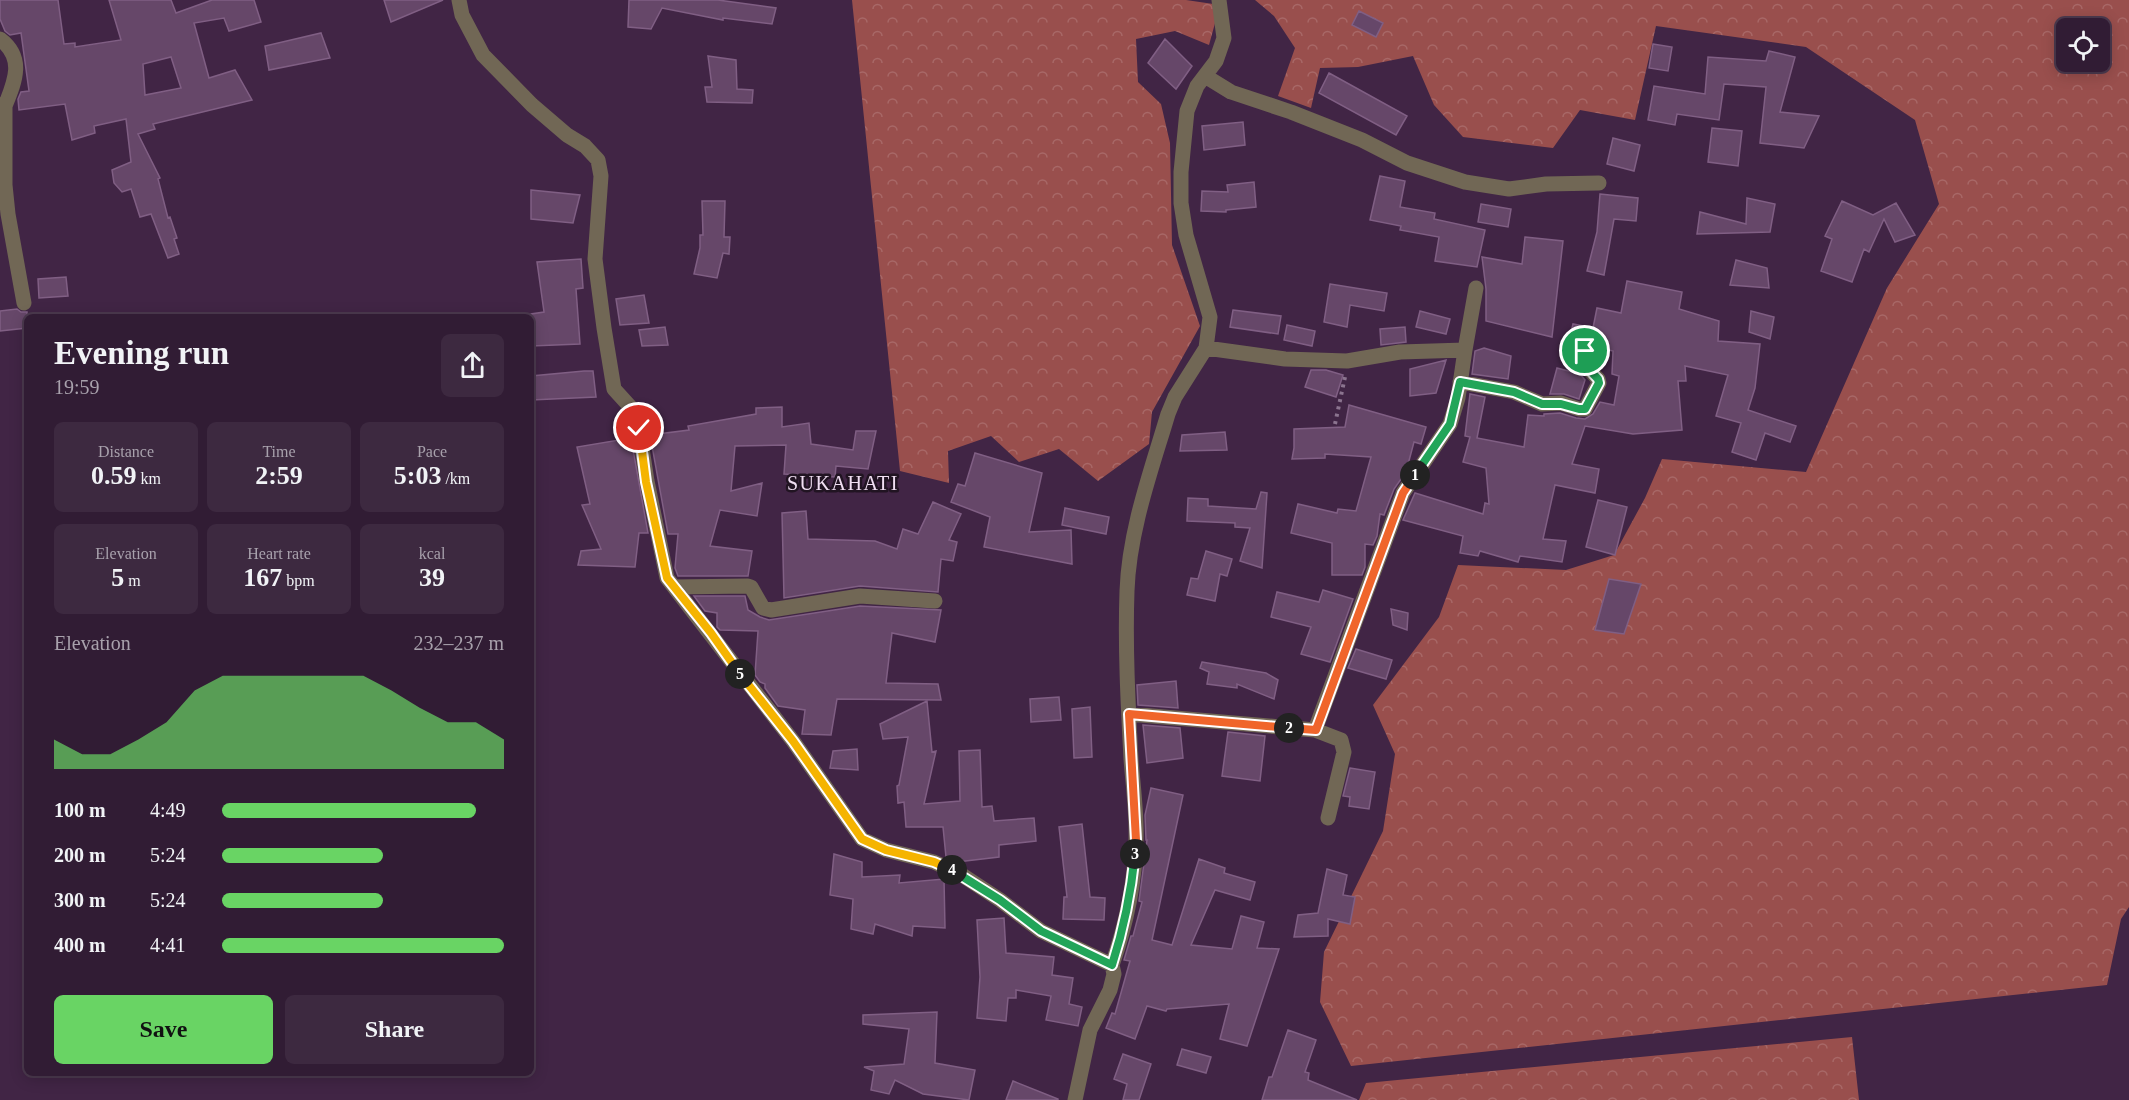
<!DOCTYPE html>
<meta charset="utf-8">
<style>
body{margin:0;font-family:"Times New Roman",serif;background:#3d2940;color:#f1f3f6;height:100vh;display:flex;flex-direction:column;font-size:22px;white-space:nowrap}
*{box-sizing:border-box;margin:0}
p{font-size:20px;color:#a8a1ac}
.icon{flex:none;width:33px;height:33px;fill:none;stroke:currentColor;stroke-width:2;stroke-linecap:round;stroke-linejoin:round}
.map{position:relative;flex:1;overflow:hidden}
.side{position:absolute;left:24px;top:314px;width:510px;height:762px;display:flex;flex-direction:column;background:#311c34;border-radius:9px;box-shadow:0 3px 15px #0003,0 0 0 2px #4c3a4f}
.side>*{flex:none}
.controls{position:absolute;left:2056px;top:18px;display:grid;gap:12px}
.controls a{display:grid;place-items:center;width:54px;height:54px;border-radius:9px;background:#311c34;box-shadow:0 3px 15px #0003,0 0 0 2px #4c3a4f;font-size:30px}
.pin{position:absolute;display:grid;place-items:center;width:51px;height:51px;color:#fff;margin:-26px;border:3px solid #fff;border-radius:50%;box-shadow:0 2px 6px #0007}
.km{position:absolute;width:30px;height:30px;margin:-15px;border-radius:50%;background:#222;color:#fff;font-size:16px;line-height:30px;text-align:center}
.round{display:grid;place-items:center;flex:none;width:63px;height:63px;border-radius:9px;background:#3d2940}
.summary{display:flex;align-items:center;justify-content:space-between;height:102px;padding:0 30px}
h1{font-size:33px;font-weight:600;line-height:45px}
.figures{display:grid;grid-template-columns:repeat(3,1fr);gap:9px;height:102px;padding:6px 30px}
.figures div{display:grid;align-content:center;border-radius:9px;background:#3d2940;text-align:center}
.figures b{font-size:26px;font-weight:600}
.figures small{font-size:16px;font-weight:400}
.figures p{font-size:16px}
.chart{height:168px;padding:12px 30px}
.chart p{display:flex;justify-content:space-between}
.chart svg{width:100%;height:108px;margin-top:6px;fill:#69d464;opacity:.7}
.button{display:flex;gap:12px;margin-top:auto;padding:12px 30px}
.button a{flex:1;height:69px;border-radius:9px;background:#69d464;color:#111;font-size:24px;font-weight:600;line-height:69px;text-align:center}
.button a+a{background:#3d2940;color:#f1f3f6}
ul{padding:0 30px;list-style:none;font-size:20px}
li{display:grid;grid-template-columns:96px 72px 1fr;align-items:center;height:45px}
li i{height:15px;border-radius:8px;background:#69d464}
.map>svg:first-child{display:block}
.forest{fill:url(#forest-crowns);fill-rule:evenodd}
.building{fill:#664769;stroke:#805f84;stroke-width:1.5;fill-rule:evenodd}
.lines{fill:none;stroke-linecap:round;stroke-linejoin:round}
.path{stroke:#8b748f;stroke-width:4;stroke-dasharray:3 4.5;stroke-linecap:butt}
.street{stroke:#716755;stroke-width:15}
.split-1-casing{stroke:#fff;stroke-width:12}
.split-2-casing{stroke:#fff;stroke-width:12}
.split-3-casing{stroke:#fff;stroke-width:12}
.split-4-casing{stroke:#fff;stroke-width:12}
.split-5-casing{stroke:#fff;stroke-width:12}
.split-6-casing{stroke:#fff;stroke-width:12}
.split-1{stroke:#22a559;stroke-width:8}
.split-2{stroke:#f0652b;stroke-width:8}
.split-3{stroke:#f0652b;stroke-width:8}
.split-4{stroke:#22a559;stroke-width:8}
.split-5{stroke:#f5b400;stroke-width:8}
.split-6{stroke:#f5b400;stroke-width:8}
.labels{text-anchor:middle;stroke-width:5;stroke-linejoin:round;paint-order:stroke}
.quarter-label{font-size:20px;letter-spacing:1.5px;fill:#f1dff3;stroke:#211422}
</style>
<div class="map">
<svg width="2129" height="1100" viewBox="0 0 2129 1100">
<defs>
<pattern id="forest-crowns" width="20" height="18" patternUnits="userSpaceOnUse" patternTransform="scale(1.5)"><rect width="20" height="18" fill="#994f4d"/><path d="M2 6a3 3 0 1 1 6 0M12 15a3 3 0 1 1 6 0" fill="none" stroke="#a86867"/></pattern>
</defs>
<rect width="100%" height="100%" fill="#412545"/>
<!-- forest -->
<path class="forest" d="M852,0H1186L1220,5L1209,45L1175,31L1136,39L1138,82L1161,104L1170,143L1172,245L1200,326L1152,412L1149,444L1098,481L1059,449L1019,462L991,436L948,451L949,483L900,471Z
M1255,0H2129V907L2121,919L2107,985L1351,1066L1320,1002L1324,952L1383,831L1395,754L1373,705L1439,617L1458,565L1566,570L1614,555L1645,498L1662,459L1806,472L1887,288L1939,204L1915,120L1806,47L1656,26L1635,120L1580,110L1553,148L1463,137L1434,105L1413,56L1358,67L1320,68L1311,108L1278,96L1295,48L1274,16ZM2067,28H2100V62H2067Z
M1852,1037L1859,1100H1359L1366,1083Z"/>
<!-- building -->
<path class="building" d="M0,0H58L64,44L75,43V47L121,40L109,0H171L176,13L212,0H254L261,22L229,31L224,18L194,23L209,78L235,70L252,100L153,124L155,129L138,134L160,178L158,179L168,218L170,217L177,238L174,239L179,254L168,258L151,214L140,217L131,189L122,192L114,183L112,170L131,162L126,119L94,126L95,133L72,140L65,104L19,110L18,99L21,92L29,91L21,33L10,35L5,31L0,19ZM171,57L181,88L145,95L143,64Z
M384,0H443L391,22Z
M629,0H718L776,8L772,24L723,18V20L662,8L651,29L628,27Z
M1359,11L1383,23L1376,37L1352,25Z
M321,33L330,58L269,70L265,46Z
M1165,39L1192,66L1176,89L1148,63Z
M1653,44L1672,47L1668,71L1649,68Z
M1769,51L1795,57L1780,112L1819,116L1804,148L1760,143L1766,87L1724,84L1719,120L1677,114L1675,125L1648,120L1654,86L1705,94L1708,57L1766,61Z
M708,56L736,60L737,89L753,90L752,103L707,102L705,87H712Z
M1329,73L1407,116L1396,135L1319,93Z
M1243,122L1245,145L1204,150L1202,126Z
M1712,128L1742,131L1738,166L1708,162Z
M1613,138L1640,145L1634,171L1607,164Z
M1380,176L1405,181L1400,207L1435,213L1434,219L1485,230L1477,267L1435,261L1439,237L1400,230L1401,226L1370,220Z
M1254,182L1256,207L1226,210V212L1201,211L1202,191L1228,192L1227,185Z
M531,190L580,195L573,223L531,219Z
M1600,194L1638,198L1636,221L1614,219L1604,275L1587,271L1597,232Z
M1747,198L1775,204L1770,232L1697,234L1700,212L1746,224Z
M702,201H725L724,237H730L729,254L723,253L717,278L694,274L700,248V235H703Z
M1842,201L1873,215L1896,203L1915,235L1895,242L1884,219L1869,252L1864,249L1852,282L1821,271L1832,239L1825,236Z
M1481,204L1511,209L1508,227L1478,222Z
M1525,237L1563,241L1552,337L1486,321V289L1482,257L1522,264Z
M581,259L583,288L576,289L580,344L531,346V314L544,312L537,262Z
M1736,260L1767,268L1769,288L1730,285Z
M66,277L68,296L39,298L38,279Z
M1627,281L1682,292L1679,309L1719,321L1718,341L1760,344L1755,388L1748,410L1796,426L1790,442L1765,433L1756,460L1732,452L1741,423L1716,416L1728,375L1685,366L1686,381H1678L1682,430L1633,434L1585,426L1572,464L1599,469L1595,493L1555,485L1543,539L1566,541L1562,562L1520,556L1518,562L1480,551L1478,556L1460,553L1463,536L1403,520L1415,493L1483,514L1485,503L1489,504L1486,468L1463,462L1470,437L1465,436L1470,394L1485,397L1477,438L1524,447L1528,415L1544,416V414L1560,413L1576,418L1585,419L1593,414L1600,402L1614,405L1619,376L1612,374L1613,351L1594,346L1586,341L1579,343L1569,341L1573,324L1593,328L1597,308L1621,313Z
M1330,284L1387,293L1384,311L1350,305L1347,327L1324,322Z
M644,295L649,323L620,325L616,299Z
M17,309L21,312H27V328L0,331V311Z
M1233,310L1281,316L1278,334L1230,327Z
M1420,311L1450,319L1446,334L1416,327Z
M1751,311L1774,317L1770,339L1749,332Z
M1287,325L1315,331L1312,346L1284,340Z
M665,327L668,345L642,346L639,330Z
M1405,327L1406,342L1381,345L1380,329Z
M1484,348L1511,356L1508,379L1472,374L1475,351Z
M1446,360L1436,393L1410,396V369Z
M1557,368L1580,374L1585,380L1579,399L1564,394H1550Z
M1311,370H1326L1343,375L1336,397L1305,387Z
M584,371H593L596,397L531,400V376Z
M1349,405L1426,427L1421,444L1414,442L1406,472L1394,489L1384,515L1380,514L1377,536L1373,545L1365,544V567L1362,575H1332V543L1291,533L1298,504L1337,513L1338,509L1356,511L1371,457L1325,454V458L1292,459L1294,448V429L1345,427Z
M782,407V427L809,423L811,444L853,450L856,431H876L868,469L836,466L835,477L784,474L786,445L735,446L731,491L762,483L757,516L720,510L710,546L752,551L748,576H678L675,568L678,534H668L650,435L689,430L688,426L756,414V408Z
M1225,432L1227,450L1180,451L1182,435Z
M631,438L648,533H639L635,567L578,565L581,551L601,549L582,505L590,504L577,447Z
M975,453L1042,473L1029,532L1071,530L1072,564L984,547L990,517L951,502L958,484L965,486Z
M1261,492L1267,493L1262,568L1240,561L1250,528L1235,527V523L1187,521L1188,498L1208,499V506L1256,509Z
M1598,500L1627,507L1615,555L1586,547Z
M933,502L961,514L949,540L957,542L953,561L941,559L938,592L860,586L784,598L782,513L806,511L808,539L875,541L897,549L903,529L918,534Z
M1065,508L1109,517L1106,534L1062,525Z
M1206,551L1232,559L1227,576L1220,574L1215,601L1187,595L1191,578L1198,579Z
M1609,579L1641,584L1624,634L1595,630Z
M1323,590L1353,599L1330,662L1301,654L1311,627L1271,617L1277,592L1319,602Z
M694,596H745L748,610L760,617L769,620L860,606L941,610L935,642L892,633L886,683L938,684L941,700L837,699L831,735L802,734L805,710L778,706L765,688V684L760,682L755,675L758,631L720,630L717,627V613L705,611Z
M1391,609L1408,613L1407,630L1393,625Z
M1356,649L1392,660L1386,679L1348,668Z
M1202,662L1266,673L1278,680L1274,699L1237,684V688L1207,684L1209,672L1200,668Z
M1176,681L1178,708L1138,705L1137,685Z
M1059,697L1061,720L1031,722L1030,699Z
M927,701L932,752L936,751L924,804L960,801L959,751L980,750L982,807L992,806L994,821L1034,818L1036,841L999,845V857L957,862L946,857L943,827H906L904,802L898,803L897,786L899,785L908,737L883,739L880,724Z
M1090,707L1092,757L1074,758L1072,709Z
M1143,725L1180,728L1183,758L1147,763Z
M1228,732L1265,736L1260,781L1222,776Z
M857,749L858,770L830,768L833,751Z
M1350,768L1375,772L1369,809L1349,806L1350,797L1343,796Z
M1151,788L1183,795L1152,940L1172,945L1199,859L1225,868L1224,873L1255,882L1250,900L1215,890L1191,945L1232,949L1241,916L1264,922L1257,948L1279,949L1247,1046L1220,1039L1229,1004L1167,1009L1166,1011L1147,1006L1135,1039L1106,1028L1112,1013L1115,1014L1130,961L1124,960L1131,936H1133L1142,902L1139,901L1147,840H1146L1145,815Z
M1082,824L1090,897L1105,898L1104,920L1063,919L1064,897H1067L1059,827Z
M834,854L862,862V877L900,875L899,883L944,879L945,928L913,926L912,936L875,924L873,934L851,929L853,899L830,895Z
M1327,869L1347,875L1343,895L1355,897L1350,924L1328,919V936L1294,937L1298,915L1318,913Z
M1004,918L1006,953L1054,957L1052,975L1073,978L1069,1004L1082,1007L1078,1026L1046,1020L1051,996L1016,990V998H1008L1006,1021L977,1018L980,977L977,920Z
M937,1012L935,1063L975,1070L969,1100L923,1094L895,1080L889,1094L871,1090L874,1071L864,1067L904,1064L909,1029L863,1024V1015Z
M1288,1030L1316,1040L1305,1072L1309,1073L1308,1080L1357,1100H1262L1269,1077H1272Z
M1182,1049L1211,1057L1206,1073L1177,1065Z
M1123,1054L1151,1064L1139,1100H1123L1127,1084L1114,1079Z
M1013,1081L1058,1099V1100H1006Z"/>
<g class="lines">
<!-- path -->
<path class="path" d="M1335,424L1345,377"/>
<!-- street -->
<path class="street" d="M459,0L462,15L483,55L532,105L567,135L585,146L598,160L601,176L595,259L604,328L614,389L634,411L639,428L647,481L667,578L793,741L862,839L886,850L934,862L962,875L1000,900L1041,931L1112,965L1114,974L1110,990L1090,1030L1075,1100
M0,39C25,58 15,81 5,106
M1205,76L1231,92L1291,112L1362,140L1407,163L1465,182L1509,189L1546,184L1599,183
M0,105L5,106V185L8,214L24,303
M1206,348L1285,359L1347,361L1400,352L1465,350L1476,288
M1460,382L1514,392L1542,404L1561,403L1579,409H1585L1599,383L1598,379L1585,365V351
M674,587L748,586L751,587L763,608L771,610L860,596L935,601
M1129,714L1315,730L1341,740L1344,752L1328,818
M1315,730L1403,493L1450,424L1458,398L1465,350
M1112,965C1126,925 1135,883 1136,840C1137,814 1133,786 1131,759C1128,703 1125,647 1127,591C1129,531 1151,471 1168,414L1175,397L1206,348L1210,317L1186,235L1181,203V172L1187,111L1197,86L1216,61L1224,38L1219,0"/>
</g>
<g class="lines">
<defs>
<path id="split-1" d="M1415,475L1450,424L1460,382L1514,392L1542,404H1561L1579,409H1585L1599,383L1598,379L1585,365V351"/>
<path id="split-2" d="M1289,728L1316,730L1403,493L1415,475"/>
<path id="split-3" d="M1135,854L1136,840L1129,714L1289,728"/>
<path id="split-4" d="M952,870L1000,900L1041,931L1112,965C1124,928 1131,893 1135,854"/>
<path id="split-5" d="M740,674L793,741L862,839L886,850L934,862L952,870"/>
<path id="split-6" d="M639,428L646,482L667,578L711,633L740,674"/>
</defs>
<!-- split-1 casing -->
<use href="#split-1" class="split-1-casing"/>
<!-- split-2 casing -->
<use href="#split-2" class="split-2-casing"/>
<!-- split-3 casing -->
<use href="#split-3" class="split-3-casing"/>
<!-- split-4 casing -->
<use href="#split-4" class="split-4-casing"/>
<!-- split-5 casing -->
<use href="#split-5" class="split-5-casing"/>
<!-- split-6 casing -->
<use href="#split-6" class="split-6-casing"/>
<!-- split-1 -->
<use href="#split-1" class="split-1"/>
<!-- split-2 -->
<use href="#split-2" class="split-2"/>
<!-- split-3 -->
<use href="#split-3" class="split-3"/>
<!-- split-4 -->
<use href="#split-4" class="split-4"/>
<!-- split-5 -->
<use href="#split-5" class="split-5"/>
<!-- split-6 -->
<use href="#split-6" class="split-6"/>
</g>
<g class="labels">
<!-- quarter labels -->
<g class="quarter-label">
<text x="843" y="490">SUKAHATI</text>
</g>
</g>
</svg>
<div class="controls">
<a><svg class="icon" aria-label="locate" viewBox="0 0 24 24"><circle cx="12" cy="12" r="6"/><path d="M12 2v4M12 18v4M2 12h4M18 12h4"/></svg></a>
</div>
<div class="pin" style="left:1585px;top:351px;background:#1e9e55"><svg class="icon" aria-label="arrive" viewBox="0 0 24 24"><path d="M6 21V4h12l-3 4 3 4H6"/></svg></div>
<div class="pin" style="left:639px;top:428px;background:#d93025"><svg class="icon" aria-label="check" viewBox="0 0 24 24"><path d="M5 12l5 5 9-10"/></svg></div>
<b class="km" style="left:1415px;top:475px">1</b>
<b class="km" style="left:1289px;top:728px">2</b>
<b class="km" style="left:1135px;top:854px">3</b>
<b class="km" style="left:952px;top:870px">4</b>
<b class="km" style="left:740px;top:674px">5</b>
<section class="side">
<div class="summary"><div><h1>Evening run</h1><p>19:59</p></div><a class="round"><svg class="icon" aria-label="share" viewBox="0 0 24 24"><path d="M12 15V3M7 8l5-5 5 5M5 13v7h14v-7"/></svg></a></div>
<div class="figures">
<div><p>Distance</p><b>0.59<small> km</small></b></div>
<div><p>Time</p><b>2:59</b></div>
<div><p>Pace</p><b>5:03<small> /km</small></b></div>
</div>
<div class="figures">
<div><p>Elevation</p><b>5<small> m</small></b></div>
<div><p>Heart rate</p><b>167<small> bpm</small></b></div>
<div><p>kcal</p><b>39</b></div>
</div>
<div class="chart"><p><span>Elevation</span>232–237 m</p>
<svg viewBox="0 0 160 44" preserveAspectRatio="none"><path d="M0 44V32L10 38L20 38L30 32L40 25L50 12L60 6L70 6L80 6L90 6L100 6L110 6L120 12L130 19L140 25L150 25L160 32V44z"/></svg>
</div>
<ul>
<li><b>100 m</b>4:49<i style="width:90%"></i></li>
<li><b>200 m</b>5:24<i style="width:57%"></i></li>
<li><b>300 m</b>5:24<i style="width:57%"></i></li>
<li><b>400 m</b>4:41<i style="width:100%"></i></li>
</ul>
<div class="button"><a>Save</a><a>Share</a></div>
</section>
</div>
